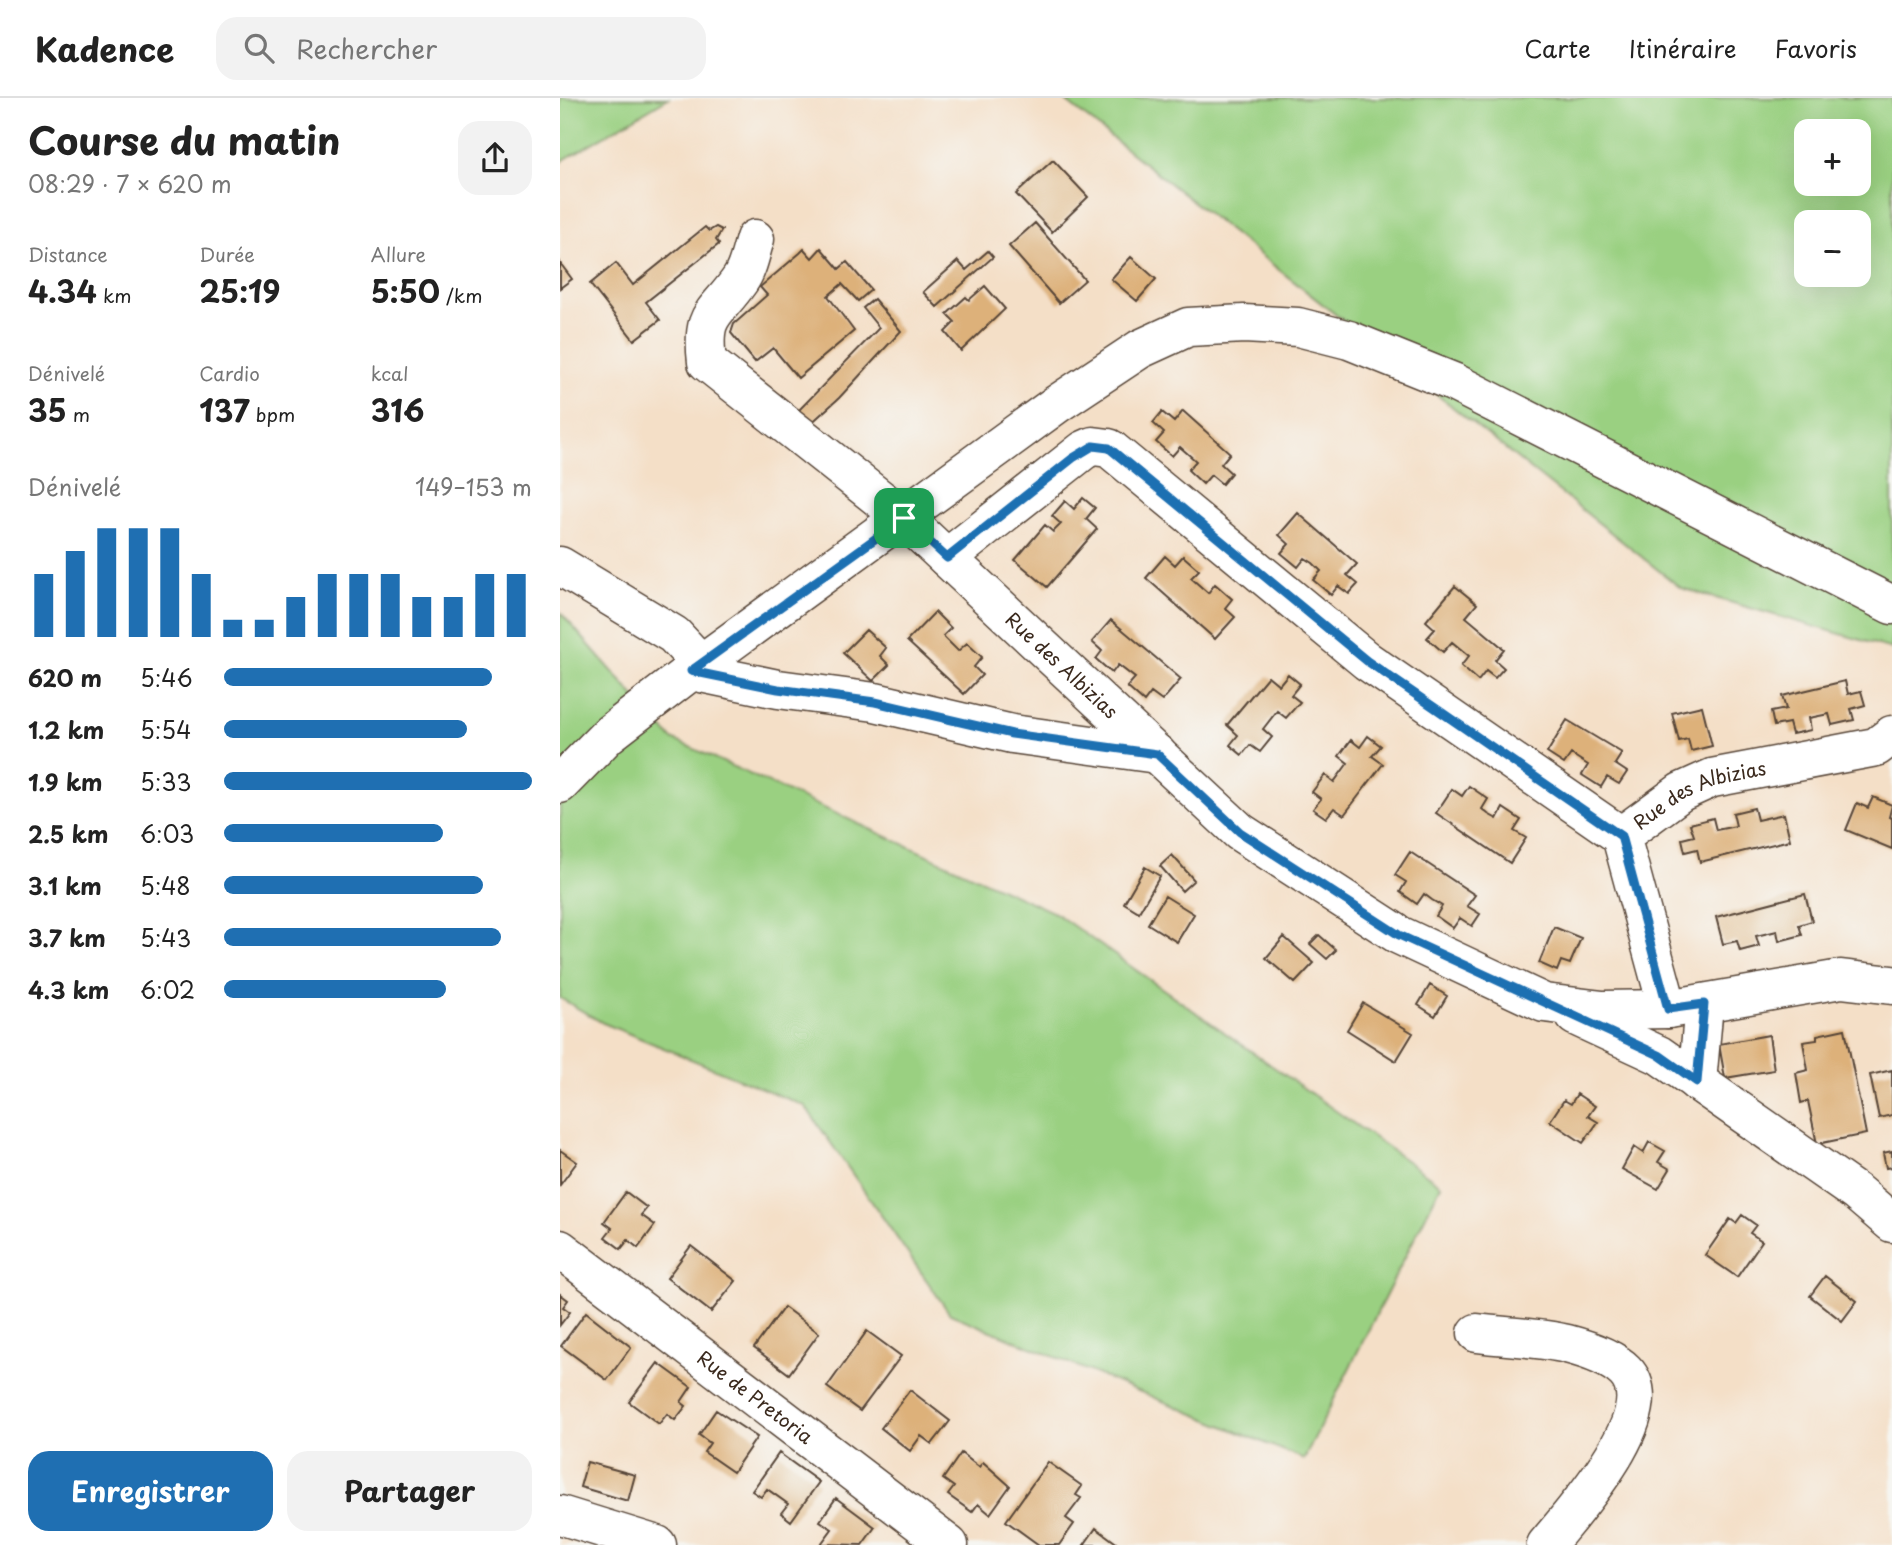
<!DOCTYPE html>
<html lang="fr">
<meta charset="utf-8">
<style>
body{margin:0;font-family:"Playpen Sans",sans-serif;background:#f2f2f2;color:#222;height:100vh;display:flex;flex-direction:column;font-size:26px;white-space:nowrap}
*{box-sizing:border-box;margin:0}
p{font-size:23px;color:#767676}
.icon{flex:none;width:38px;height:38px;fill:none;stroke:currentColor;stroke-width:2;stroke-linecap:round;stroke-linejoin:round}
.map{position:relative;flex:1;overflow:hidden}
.sheet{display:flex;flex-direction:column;background:#fff;width:560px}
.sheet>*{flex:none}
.buttons{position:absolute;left:1234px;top:21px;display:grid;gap:14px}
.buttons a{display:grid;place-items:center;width:77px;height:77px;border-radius:14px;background:#fff;box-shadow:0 7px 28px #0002;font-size:35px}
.pin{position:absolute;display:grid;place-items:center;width:60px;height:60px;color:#fff;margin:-30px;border-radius:14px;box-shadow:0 4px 10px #0006}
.round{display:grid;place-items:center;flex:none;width:74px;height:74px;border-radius:21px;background:#f2f2f2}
.head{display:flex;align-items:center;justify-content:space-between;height:119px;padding:0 28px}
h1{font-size:38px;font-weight:700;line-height:52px}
.metrics{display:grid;grid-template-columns:repeat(3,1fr);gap:10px;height:119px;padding:7px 28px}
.metrics div{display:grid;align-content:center}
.metrics b{font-size:30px;font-weight:700}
.metrics small{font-size:19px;font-weight:400}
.metrics p{font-size:19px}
.chart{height:196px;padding:14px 28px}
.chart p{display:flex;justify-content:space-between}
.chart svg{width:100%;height:126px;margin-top:7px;stroke:#1f6fb2;stroke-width:6}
.button{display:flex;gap:14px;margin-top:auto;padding:14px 28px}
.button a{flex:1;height:80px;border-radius:21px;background:#1f6fb2;color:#fff;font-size:28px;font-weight:700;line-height:80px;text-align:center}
.button a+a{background:#f2f2f2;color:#222}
ul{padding:0 28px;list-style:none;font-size:23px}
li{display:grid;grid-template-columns:112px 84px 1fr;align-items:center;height:52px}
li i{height:18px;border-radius:9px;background:#1f6fb2}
header{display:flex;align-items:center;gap:42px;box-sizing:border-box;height:98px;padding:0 35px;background:#fff;border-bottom:2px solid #e0e0e0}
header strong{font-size:33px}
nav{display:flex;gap:38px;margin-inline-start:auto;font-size:24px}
.search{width:490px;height:63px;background:#f2f2f2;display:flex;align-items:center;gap:18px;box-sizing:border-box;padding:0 24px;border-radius:21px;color:#767676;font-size:26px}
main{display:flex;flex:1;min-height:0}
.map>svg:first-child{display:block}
.green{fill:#9ad081;stroke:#6a7d50;stroke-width:2;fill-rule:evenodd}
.building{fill:#ddb17a}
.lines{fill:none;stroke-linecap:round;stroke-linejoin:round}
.minor-casing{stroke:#574537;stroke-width:41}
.minor{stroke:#fff;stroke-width:38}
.route-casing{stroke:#fff;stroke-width:14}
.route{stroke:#1f6fb2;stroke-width:9}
.labels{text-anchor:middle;stroke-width:6;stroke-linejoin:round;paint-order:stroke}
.street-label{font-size:19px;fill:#3b2a1e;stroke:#f6f6f2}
</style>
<header>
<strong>Kadence</strong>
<div class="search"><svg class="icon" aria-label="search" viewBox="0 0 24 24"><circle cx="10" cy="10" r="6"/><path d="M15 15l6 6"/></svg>Rechercher</div>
<nav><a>Carte</a><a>Itinéraire</a><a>Favoris</a></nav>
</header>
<main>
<section class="sheet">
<div class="head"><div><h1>Course du matin</h1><p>08:29 · 7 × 620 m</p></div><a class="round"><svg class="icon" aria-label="share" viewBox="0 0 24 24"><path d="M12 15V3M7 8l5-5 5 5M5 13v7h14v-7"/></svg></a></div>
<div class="metrics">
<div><p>Distance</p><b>4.34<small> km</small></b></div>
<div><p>Durée</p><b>25:19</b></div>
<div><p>Allure</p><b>5:50<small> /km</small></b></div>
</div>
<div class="metrics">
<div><p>Dénivelé</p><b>35<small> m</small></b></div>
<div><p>Cardio</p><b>137<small> bpm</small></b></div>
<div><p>kcal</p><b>316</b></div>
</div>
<div class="chart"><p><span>Dénivelé</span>149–153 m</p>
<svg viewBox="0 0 160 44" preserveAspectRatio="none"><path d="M5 44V22M15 44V14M25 44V6M35 44V6M45 44V6M55 44V22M65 44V38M75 44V38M85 44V30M95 44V22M105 44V22M115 44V22M125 44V30M135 44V30M145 44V22M155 44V22"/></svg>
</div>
<ul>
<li><b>620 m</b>5:46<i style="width:87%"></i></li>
<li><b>1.2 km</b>5:54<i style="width:79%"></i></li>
<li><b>1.9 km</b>5:33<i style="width:100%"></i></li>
<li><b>2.5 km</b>6:03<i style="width:71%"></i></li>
<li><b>3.1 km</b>5:48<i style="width:84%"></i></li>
<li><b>3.7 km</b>5:43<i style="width:90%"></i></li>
<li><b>4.3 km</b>6:02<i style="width:72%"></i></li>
</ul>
<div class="button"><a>Enregistrer</a><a>Partager</a></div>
</section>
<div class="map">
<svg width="1332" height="1447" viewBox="0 0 1332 1447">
<rect width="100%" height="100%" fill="#f6f6f2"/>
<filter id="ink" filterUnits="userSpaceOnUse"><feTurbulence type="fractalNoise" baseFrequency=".0143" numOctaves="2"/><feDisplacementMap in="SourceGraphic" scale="14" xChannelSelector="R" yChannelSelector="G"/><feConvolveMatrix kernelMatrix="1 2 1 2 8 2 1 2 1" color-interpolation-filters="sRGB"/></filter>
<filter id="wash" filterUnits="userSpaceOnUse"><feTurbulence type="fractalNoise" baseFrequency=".00686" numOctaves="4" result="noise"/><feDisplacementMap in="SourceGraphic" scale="28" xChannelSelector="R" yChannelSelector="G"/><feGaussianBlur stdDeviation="1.57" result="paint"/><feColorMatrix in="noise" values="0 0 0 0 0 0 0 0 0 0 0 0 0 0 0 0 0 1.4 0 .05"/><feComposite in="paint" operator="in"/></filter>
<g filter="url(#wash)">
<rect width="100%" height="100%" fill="#f4dfc7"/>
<!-- green -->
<path class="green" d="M0,0H108L0,64Z
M502,0H1332V551L1121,490ZM1246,33H1298V86H1246ZM1246,124H1298V177H1246Z
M0,514L112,641L495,815L881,1087L744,1361L390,1216L245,1008L43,925L0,900Z"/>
<g id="blocks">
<!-- building -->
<path class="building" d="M493,62L528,99L492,134L456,96Z
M475,125L525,182L499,205L449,148Z
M145,129L149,133L156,129L162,132L156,142L159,146L86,204L100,222L74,242L30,186L56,165L73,187Z
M261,150L279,171L287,164L311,192L298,203L282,186L268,198L294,233L238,280L213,250L195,264L171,235L174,226L207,197L200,189L240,155L244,151L252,160Z
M428,153L433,159L377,209L363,194L398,163L406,172Z
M571,159L596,181L577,203L551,181Z
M0,165L12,181L0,190Z
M425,188L445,211L401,253L385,234L395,224L387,216L406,199L409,202Z
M314,201L341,233L279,300L248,328L237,314L319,230L303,210Z
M623,313L670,355L661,366L671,375L662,386L651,377L643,386L628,372L636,363L620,349L612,358L596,344L604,335L593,325L602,314L614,324Z
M523,400L535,410L526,421L537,431L487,489L455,462L485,427L493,434L501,426L492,418L505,403L514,411Z
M738,415L797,466L787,477L798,486L789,496L778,488L771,497L753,482L761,473L753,465L745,460L738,469L721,455L729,446L719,437Z
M605,458L615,467L623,458L639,472L631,480L648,495L655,486L672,501L665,510L675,519L655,541L586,480Z
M895,488L917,506L906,519L944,551L935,562L944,570L935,580L926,573L918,583L901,568L909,558L892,544L883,554L867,540L875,531L866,523Z
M375,514L391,530L383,538L398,553L407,545L422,559L414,569L422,577L404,596L347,543Z
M551,522L621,581L602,603L591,595L584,604L567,589L575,580L558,567L552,575L536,561L542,553L532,544Z
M306,532L326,550L320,558L329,567L313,583L283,555Z
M728,576L740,586L731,597L740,604L726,620L717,613L703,631L712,639L700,654L690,647L682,657L670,647L678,637L667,627L708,578L719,587Z
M1285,583L1288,596L1301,593L1305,607L1291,611L1294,622L1272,627L1269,616L1249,620L1251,632L1232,636L1229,625L1214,628L1211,614L1226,611L1222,598Z
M1142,608L1152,648L1131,653L1128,641L1119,643L1112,615Z
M1007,622L1062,655L1055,666L1067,674L1059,686L1047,679L1041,689L1022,677L1028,667L1011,656L1004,666L987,655Z
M808,638L821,648L812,658L823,666L784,717L774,710L766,720L753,711L761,701L752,694L765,677L774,684L788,665L779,658L791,642L800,649Z
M909,688L928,701L922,711L928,716L937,721L943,710L961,722L954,733L966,740L950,765L876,715L892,691L902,698Z
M1313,699L1332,707L1329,719L1332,720V751L1286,732L1297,705L1308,710Z
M1194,710L1197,722L1224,716L1230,742L1140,764L1137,751L1125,754L1122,741L1134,738L1130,726L1153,720L1156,732L1176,728L1173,715Z
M850,754L915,797L907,808L920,816L912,828L900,820L893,830L876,818L882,808L872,802L864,796L857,806L840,794L846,784L835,777Z
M612,757L634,782L622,793L600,768Z
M585,769L600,778L579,814L564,805Z
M1245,796L1252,823L1239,827L1242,837L1219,843L1217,833L1196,838L1199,848L1180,853L1177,843L1163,846L1156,819Z
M605,798L634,816L617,844L588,826Z
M994,829L1021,840L1010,866L1001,863L997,873L979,865Z
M759,837L776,852L767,861L750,846Z
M724,839L754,865L735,885L706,860Z
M870,887L887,898L875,918L858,907Z
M803,905L853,935L836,963L787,932Z
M1285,931L1306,1036L1257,1046L1248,1003L1241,1005L1236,975L1248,972L1243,944L1257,942V937Z
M1209,937L1214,972L1165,980L1159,946Z
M1332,972V1017L1319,1020L1310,977Z
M1017,996L1035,1008L1028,1018L1038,1024L1023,1045L990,1023L1004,1002L1011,1006Z
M1089,1044L1105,1053L1098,1064L1110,1071L1098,1091L1062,1071L1074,1049L1083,1055Z
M0,1052L17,1064L0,1087Z
M1332,1053V1069L1326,1070L1323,1055Z
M66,1094L87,1110L81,1117L95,1127L78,1150L68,1142L61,1151L45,1139L52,1130L44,1124Z
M1182,1117L1196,1127L1190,1135L1202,1143L1177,1179L1145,1157L1170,1121L1176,1125Z
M131,1148L176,1183L151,1214L107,1180Z
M1265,1178L1297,1203L1282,1223L1250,1198Z
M0,1196L8,1202L3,1209L10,1214L0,1227Z
M224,1209L259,1235L229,1276L194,1250Z
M26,1214L71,1249L47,1282L1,1248Z
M307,1233L341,1258L300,1313L267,1289Z
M98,1265L131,1289L121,1304L126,1308L115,1322L107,1316L99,1326L69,1304Z
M350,1292L390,1323L372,1346L361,1338L350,1353L321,1330Z
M156,1312L197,1339L173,1374L144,1354L150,1345L139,1337Z
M219,1355L259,1384L231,1423L221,1415L228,1406L207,1391L201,1399L192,1393Z
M401,1355L419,1369L423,1364L450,1388L430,1416L418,1406L412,1414L388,1397L394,1389L383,1381Z
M27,1364L75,1377L68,1403L20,1389Z
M488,1364L522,1388L516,1397L521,1400L506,1420L514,1426L499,1447H479L446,1423Z
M276,1400L315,1429L302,1447L261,1446L272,1431L260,1423Z
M536,1430L559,1447H524Z"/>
</g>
</g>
<g filter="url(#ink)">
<use href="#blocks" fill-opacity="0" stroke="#574537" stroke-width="2"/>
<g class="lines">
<defs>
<g id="minor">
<path id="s1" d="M195,141C191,153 188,171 180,182C154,219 141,214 147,264L344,420L680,734L839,837L984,905L1043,912L1108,911L1281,881L1332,887"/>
<path d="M387,460L524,352L533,348L549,350L807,563L1061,738"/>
<path d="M0,468L114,537L141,566"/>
<path d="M131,573L218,591L315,604L452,636L597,656"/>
<path d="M0,686L48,637L131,573L497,306L580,251L628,229L684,226L738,229L789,242L893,284L1332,507"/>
<path id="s2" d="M1108,911L1061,738L1121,694L1152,680L1316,649L1332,637"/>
<path d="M1015,918L1099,957L1297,1095L1332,1125"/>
<path d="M1137,984L1144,906"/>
<path id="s3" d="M0,1151L389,1447"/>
<path d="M917,1235C946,1239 979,1239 1007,1246C1026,1251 1052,1260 1065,1273C1105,1314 1012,1415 986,1447"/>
<path d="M0,1417L97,1447"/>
</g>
</defs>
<!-- minor casing -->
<use href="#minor" class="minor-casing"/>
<!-- minor -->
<use href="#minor" class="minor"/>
</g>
</g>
<g class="lines" filter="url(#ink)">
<defs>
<path id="route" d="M533,348L549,350L807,563L1061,738L1108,911L1144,906L1137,984L1099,957L839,837L680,734L597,656L452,636L315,604L218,591L131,573L344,420L387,460L513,360Z"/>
</defs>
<!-- route casing -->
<use href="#route" class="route-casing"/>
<!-- route -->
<use href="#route" class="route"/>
</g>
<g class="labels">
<!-- street labels -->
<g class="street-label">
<text dy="7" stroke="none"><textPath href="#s1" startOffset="604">Rue des Albizias</textPath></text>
<text dy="7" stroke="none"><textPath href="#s2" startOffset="270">Rue des Albizias</textPath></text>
<text dy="7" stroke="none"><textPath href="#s3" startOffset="245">Rue de Pretoria</textPath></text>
</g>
</g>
</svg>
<div class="buttons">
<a>+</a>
<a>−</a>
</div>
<div class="pin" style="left:344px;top:420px;background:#1e9e55"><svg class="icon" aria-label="arrive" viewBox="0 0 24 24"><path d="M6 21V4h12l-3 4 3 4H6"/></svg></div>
</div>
</main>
